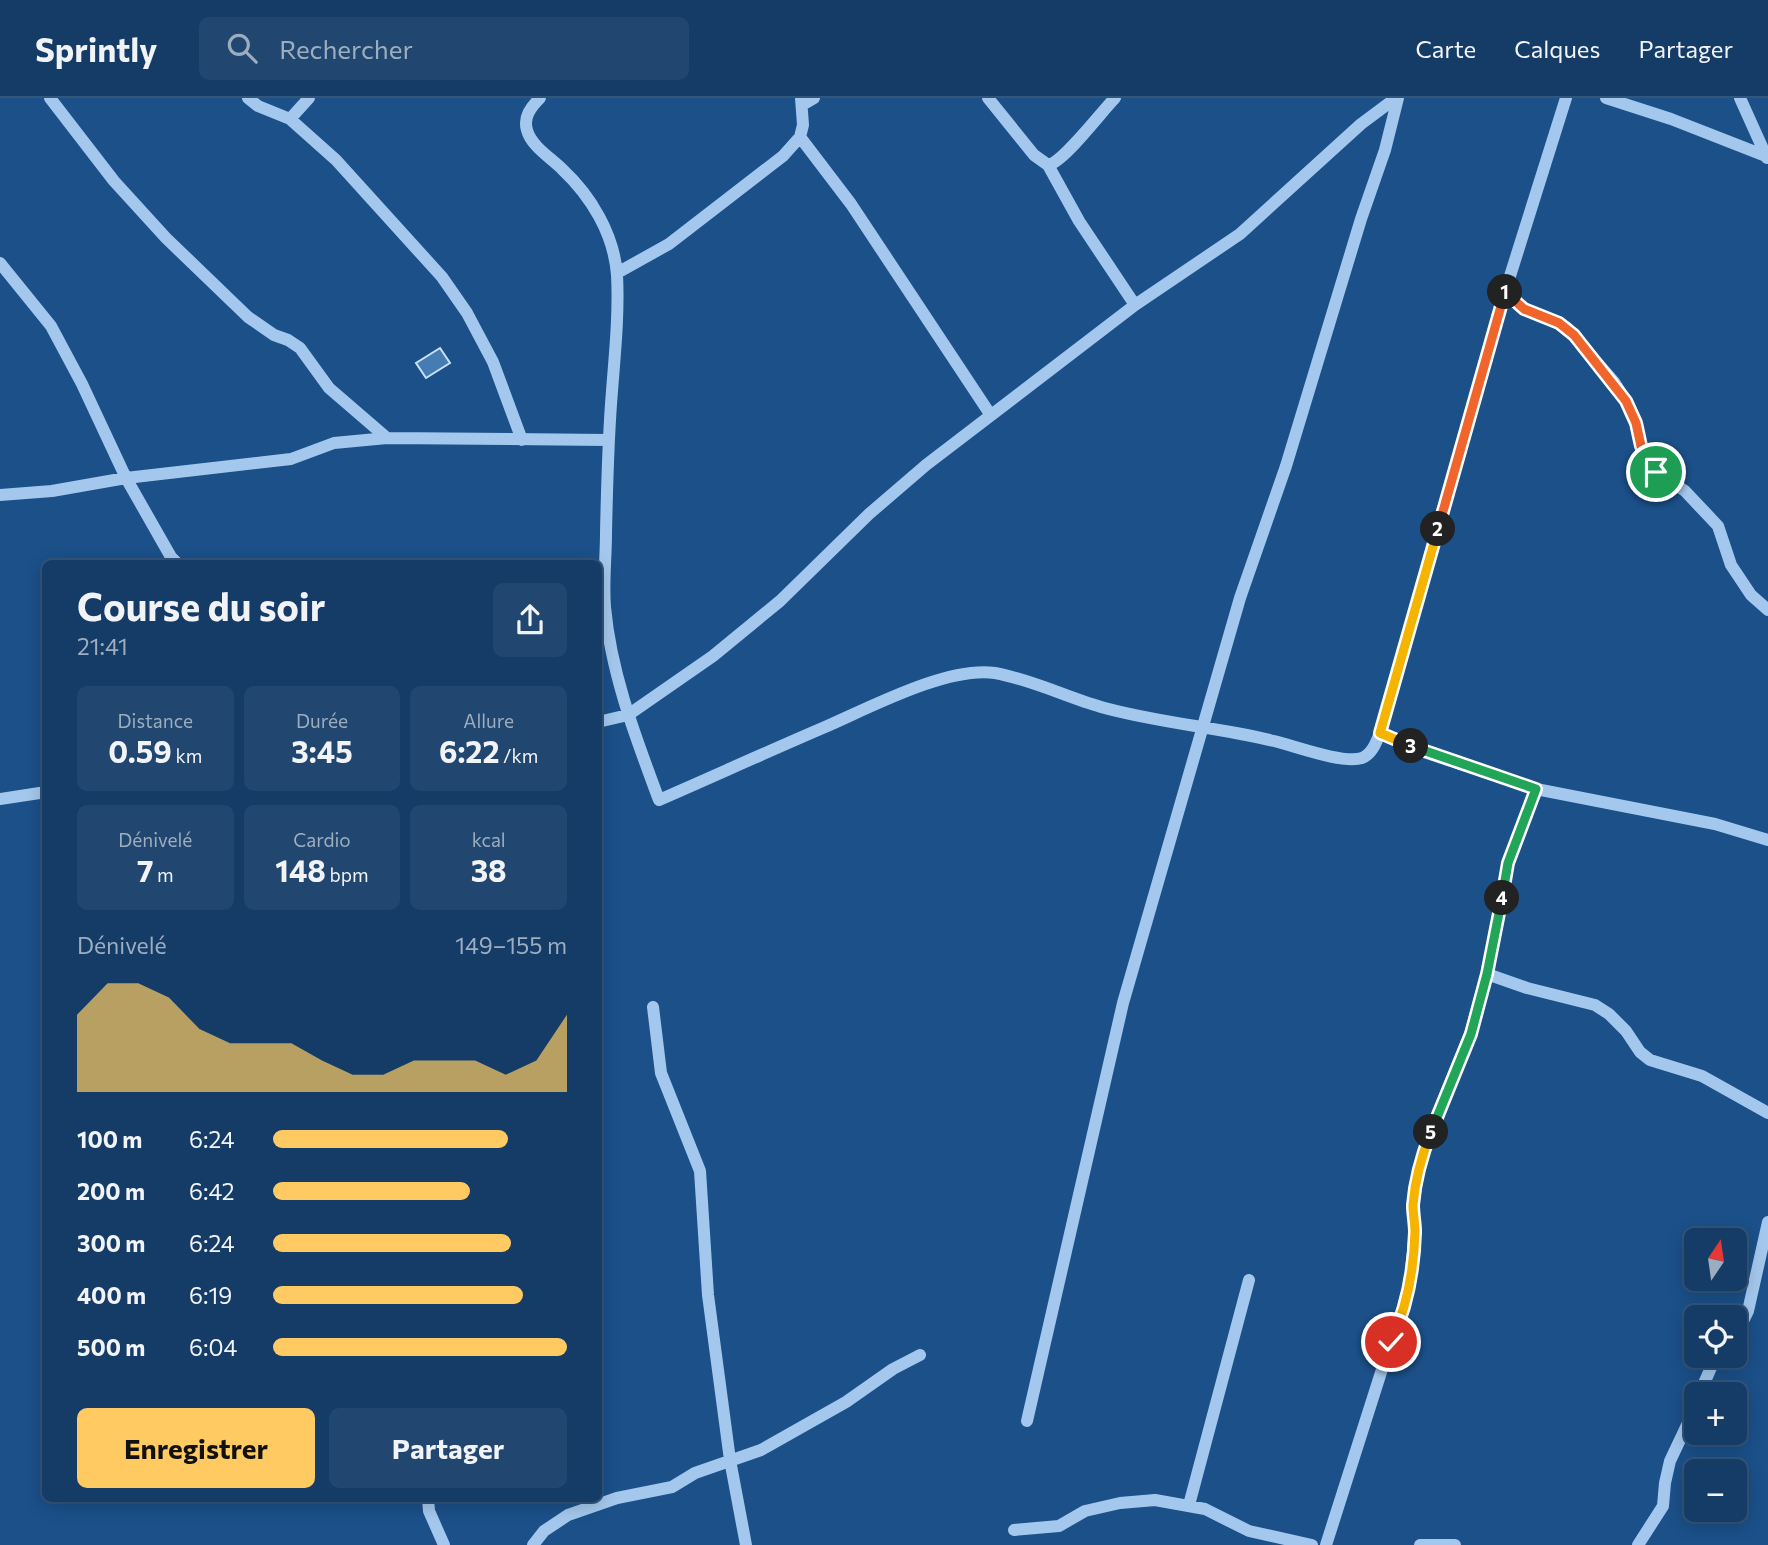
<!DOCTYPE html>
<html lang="fr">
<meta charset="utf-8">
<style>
body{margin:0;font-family:Commissioner,sans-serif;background:#214770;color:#f1f3f6;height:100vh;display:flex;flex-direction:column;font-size:26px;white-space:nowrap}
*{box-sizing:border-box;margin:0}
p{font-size:23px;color:#9dadc0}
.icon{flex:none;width:38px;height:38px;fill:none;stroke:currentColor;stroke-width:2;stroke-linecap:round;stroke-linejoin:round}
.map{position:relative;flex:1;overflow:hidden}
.panel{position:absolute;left:42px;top:462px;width:560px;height:942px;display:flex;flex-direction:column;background:#143c67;border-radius:10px;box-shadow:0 4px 18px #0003,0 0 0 2px #33567b}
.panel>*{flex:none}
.needle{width:46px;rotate:13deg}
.controls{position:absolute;left:1684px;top:1130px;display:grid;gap:14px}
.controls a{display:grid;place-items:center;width:63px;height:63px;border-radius:10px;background:#143c67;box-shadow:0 4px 18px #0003,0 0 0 2px #33567b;font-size:35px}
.pin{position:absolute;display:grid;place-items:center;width:60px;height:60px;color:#fff;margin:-30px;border:4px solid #fff;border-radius:50%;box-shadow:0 2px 7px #0007}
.km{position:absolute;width:35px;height:35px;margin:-18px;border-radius:50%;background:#222;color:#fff;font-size:19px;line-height:35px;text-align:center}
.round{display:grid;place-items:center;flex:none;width:74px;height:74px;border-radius:10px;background:#214770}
.summary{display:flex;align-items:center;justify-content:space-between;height:119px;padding:0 35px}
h1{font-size:38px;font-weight:700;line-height:52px}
.metrics{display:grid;grid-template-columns:repeat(3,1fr);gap:10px;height:119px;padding:7px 35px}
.metrics div{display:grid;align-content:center;border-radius:10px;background:#214770;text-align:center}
.metrics b{font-size:30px;font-weight:700}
.metrics small{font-size:19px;font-weight:400}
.metrics p{font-size:19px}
.chart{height:196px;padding:14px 35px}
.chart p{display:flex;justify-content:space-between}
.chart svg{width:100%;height:126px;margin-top:7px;fill:#feca61;opacity:.7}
.primary-button{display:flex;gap:14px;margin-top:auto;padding:14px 35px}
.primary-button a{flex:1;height:80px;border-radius:10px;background:#feca61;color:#111;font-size:28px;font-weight:700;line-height:80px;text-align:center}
.primary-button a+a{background:#214770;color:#f1f3f6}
ul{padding:0 35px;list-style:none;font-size:23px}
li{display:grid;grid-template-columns:112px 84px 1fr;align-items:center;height:52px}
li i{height:18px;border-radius:9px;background:#feca61}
header{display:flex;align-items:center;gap:42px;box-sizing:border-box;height:98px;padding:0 35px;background:#143c67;border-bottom:2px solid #33567b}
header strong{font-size:33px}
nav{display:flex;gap:38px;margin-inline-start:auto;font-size:24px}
.search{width:490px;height:63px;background:#214770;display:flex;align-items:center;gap:18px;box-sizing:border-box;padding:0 24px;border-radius:10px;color:#9dadc0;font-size:26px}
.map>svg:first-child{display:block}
.building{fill:#477cb3;stroke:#cae1f9;stroke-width:2}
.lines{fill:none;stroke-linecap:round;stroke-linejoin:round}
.minor{stroke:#a4c8ed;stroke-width:12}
.split-1-casing{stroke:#fff;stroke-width:14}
.split-2-casing{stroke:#fff;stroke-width:14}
.split-3-casing{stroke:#fff;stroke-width:14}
.split-4-casing{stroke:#fff;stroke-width:14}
.split-5-casing{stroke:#fff;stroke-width:14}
.split-6-casing{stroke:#fff;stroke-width:14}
.split-1{stroke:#f0652b;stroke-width:9}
.split-2{stroke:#f0652b;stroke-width:9}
.split-3{stroke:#f5b400;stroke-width:9}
.split-4{stroke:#22a559;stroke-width:9}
.split-5{stroke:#22a559;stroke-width:9}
.split-6{stroke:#f5b400;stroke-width:9}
</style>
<header>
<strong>Sprintly</strong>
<div class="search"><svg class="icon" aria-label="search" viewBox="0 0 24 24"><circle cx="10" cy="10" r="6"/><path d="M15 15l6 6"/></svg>Rechercher</div>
<nav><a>Carte</a><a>Calques</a><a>Partager</a></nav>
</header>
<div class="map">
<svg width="1768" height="1447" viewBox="0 0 1768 1447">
<rect width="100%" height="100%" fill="#1b5089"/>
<!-- building -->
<path class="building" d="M440,250L450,265L426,280L416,265Z"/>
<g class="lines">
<!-- minor -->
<path class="minor" d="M50,0L114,83L166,140L248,219L274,237L288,242L300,250L329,290L387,340
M248,0L258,8L290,21L336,62L442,179L467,215L493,264L522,342
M540,0C531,9 523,19 527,32C531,48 551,60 562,71C591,98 614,136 617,177C619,215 615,254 612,293C608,340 607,388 606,435C606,460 603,484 605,509C611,576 636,640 659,702C714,678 769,653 825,629C869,610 947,568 995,575C1033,582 1066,599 1101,609C1158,625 1217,629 1274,643C1295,648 1342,666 1362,660C1372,656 1376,645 1380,635L1505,194L1566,0
M988,0L1034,57L1048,67L1079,123L1135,207
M1606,0L1671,21L1768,59
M1740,0L1767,60
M802,7L814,0
M290,21L309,0
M800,39L851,106L990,316
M1048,67C1063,65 1101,14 1115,0
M0,165L51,228L82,286L126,380L171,459L178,466
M617,175L669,146L783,58L800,39L803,27L801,0
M1505,194L1524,211L1566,229L1614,284L1626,303L1636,325L1641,348L1656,374L1685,393L1718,428L1731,467L1751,497L1768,512
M0,397L52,393L126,380L291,361L334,345L387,340L608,342
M598,624L628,617L713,558L780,503L869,416L926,367L1135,207L1240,136L1361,26L1396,0
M1380,635L1418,652L1536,691L1715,726L1768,742
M0,701L46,694
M1487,876L1527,890L1595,907L1609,916L1626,933L1640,954L1650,962L1702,978L1768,1015
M653,909L661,975L700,1073L708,1197L730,1362L746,1447
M1734,1241L1748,1213L1768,1124
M1699,1297L1716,1258
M1027,1323L1123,905L1240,500L1286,368L1361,121L1385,52L1398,0
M428,1400L429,1413L444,1447
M1189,1407L1249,1182
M1014,1432L1059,1428L1085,1413L1120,1405L1155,1402L1205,1411L1249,1433L1312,1447
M533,1447L544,1433L568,1417L617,1400L672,1389L695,1375L761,1352L846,1304L893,1271L920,1257
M1326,1447L1391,1243L1404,1210L1410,1185L1415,1132L1413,1110L1417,1081L1429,1038L1470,936L1487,876L1508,765L1536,691
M1420,1447H1455
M1638,1447L1663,1408L1665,1385L1670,1363L1696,1308"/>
</g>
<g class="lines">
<defs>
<path id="split-1" d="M1505,194L1524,211L1559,225L1574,237L1626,303L1636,325L1641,348L1656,374"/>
<path id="split-2" d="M1438,431L1505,194"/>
<path id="split-3" d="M1411,648L1380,635L1438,431"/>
<path id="split-4" d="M1411,648L1536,691L1508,765L1502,800"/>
<path id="split-5" d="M1431,1034L1471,936L1487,876L1502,800"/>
<path id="split-6" d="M1391,1244C1407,1209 1414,1172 1415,1134C1415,1125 1413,1116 1413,1107C1415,1082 1422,1057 1431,1034"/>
</defs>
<!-- split-1 casing -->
<use href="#split-1" class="split-1-casing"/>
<!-- split-2 casing -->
<use href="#split-2" class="split-2-casing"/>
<!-- split-3 casing -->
<use href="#split-3" class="split-3-casing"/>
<!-- split-4 casing -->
<use href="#split-4" class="split-4-casing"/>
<!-- split-5 casing -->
<use href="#split-5" class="split-5-casing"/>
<!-- split-6 casing -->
<use href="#split-6" class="split-6-casing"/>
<!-- split-1 -->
<use href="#split-1" class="split-1"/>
<!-- split-2 -->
<use href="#split-2" class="split-2"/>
<!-- split-3 -->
<use href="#split-3" class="split-3"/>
<!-- split-4 -->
<use href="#split-4" class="split-4"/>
<!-- split-5 -->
<use href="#split-5" class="split-5"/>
<!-- split-6 -->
<use href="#split-6" class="split-6"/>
</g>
</svg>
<div class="controls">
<a><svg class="needle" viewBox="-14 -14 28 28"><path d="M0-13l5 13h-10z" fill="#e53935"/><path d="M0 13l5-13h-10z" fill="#9dadc0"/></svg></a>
<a><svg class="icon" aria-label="locate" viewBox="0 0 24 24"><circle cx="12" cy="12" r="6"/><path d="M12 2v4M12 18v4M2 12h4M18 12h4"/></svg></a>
<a>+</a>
<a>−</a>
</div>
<div class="pin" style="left:1656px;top:374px;background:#1e9e55"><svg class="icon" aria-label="arrive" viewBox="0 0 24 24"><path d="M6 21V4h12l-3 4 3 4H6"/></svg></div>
<div class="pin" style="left:1391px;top:1244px;background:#d93025"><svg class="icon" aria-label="check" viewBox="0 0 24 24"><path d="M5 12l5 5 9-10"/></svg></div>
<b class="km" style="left:1505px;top:194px">1</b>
<b class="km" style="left:1438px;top:431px">2</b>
<b class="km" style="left:1411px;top:648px">3</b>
<b class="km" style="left:1502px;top:800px">4</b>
<b class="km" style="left:1431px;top:1034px">5</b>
<section class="panel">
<div class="summary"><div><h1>Course du soir</h1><p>21:41</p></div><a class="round"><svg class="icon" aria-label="share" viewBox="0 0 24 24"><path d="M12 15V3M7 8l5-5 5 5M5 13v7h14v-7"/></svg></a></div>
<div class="metrics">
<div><p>Distance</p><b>0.59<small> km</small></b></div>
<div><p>Durée</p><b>3:45</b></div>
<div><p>Allure</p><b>6:22<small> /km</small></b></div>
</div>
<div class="metrics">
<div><p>Dénivelé</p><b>7<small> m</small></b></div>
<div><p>Cardio</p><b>148<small> bpm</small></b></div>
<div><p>kcal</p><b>38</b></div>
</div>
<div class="chart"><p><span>Dénivelé</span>149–155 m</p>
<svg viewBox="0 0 160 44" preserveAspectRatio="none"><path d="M0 44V17L10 6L20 6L30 11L40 22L50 27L60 27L70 27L80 33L90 38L100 38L110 33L120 33L130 33L140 38L150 33L160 17V44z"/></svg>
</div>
<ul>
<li><b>100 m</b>6:24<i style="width:80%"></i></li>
<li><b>200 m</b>6:42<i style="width:67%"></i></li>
<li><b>300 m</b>6:24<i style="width:81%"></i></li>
<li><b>400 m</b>6:19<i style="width:85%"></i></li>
<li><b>500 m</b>6:04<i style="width:100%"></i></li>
</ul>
<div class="primary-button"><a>Enregistrer</a><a>Partager</a></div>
</section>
</div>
